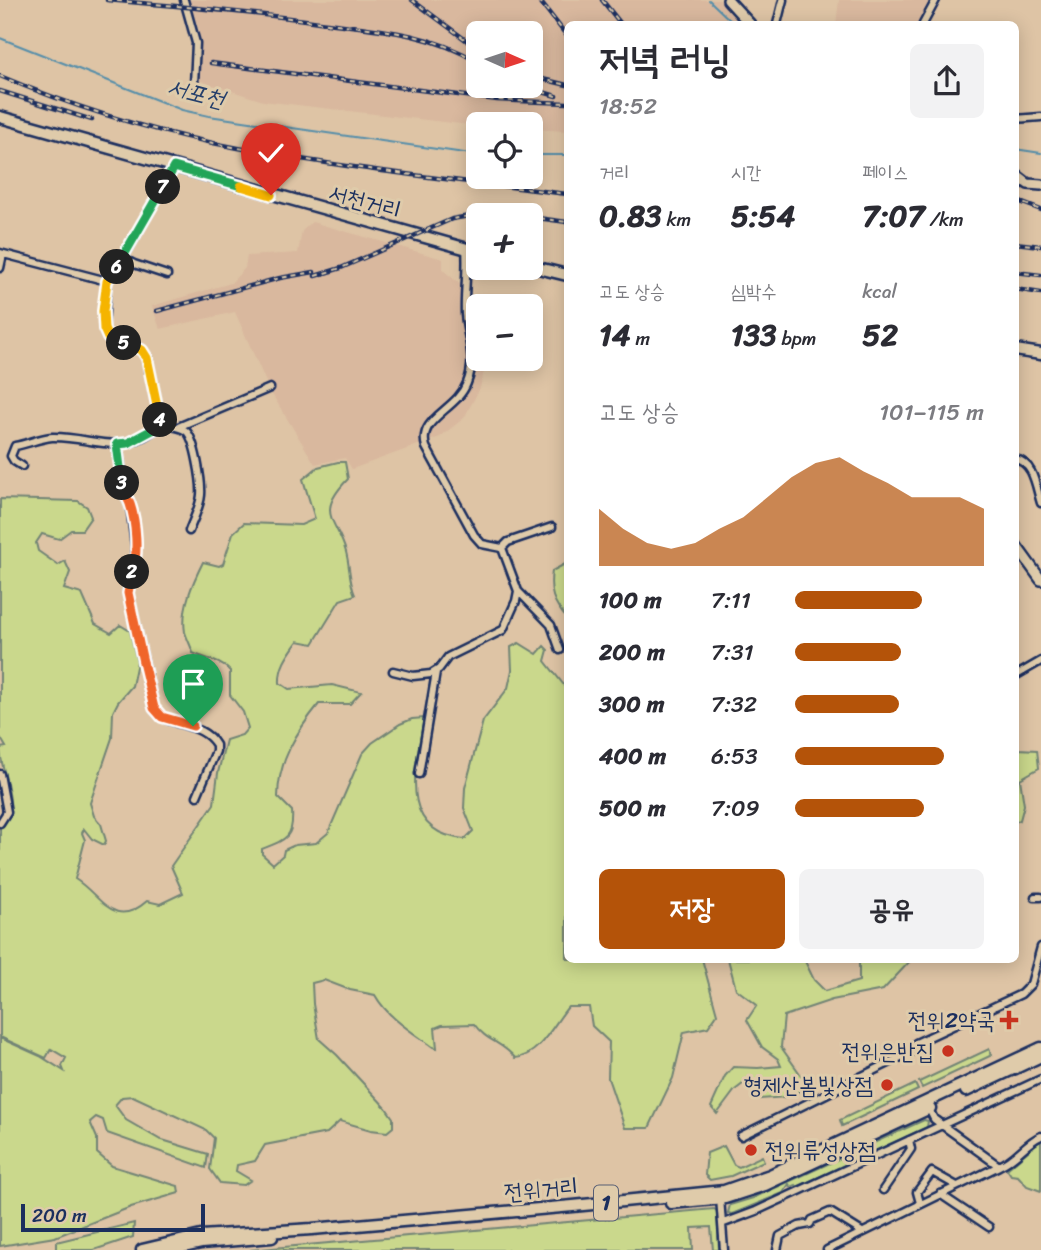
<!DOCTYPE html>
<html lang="ko">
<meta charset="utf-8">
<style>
body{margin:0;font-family:Sriracha,"Poor Story",sans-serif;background:#f2f2f3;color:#2b2b33;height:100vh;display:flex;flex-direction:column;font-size:26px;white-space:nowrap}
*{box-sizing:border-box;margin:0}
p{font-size:23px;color:#7c7c81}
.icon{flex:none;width:38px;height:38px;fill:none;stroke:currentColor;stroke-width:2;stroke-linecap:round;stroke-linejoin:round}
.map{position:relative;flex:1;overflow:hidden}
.drawer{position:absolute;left:564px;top:21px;width:455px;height:942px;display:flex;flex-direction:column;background:#fff;border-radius:10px;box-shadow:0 4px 18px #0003}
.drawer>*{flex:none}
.needle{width:46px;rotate:93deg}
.fabs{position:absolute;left:466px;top:21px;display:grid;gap:14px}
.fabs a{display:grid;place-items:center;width:77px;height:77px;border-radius:10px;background:#fff;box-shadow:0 4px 18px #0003;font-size:35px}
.scale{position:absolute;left:21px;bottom:18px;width:184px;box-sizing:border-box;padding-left:7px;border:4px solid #1b2f5e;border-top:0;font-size:19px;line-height:24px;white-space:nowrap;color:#1b2f5e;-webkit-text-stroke:5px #dfcbaa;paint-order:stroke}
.pin{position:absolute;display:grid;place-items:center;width:60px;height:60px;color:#fff;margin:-72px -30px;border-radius:50% 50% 50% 0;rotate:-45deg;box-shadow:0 0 7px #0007}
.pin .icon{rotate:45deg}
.km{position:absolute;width:35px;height:35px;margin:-18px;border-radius:50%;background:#222;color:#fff;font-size:19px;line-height:35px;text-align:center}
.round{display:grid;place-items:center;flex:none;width:74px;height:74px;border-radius:10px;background:#f2f2f3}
.summary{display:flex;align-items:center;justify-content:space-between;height:119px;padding:0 35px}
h1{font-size:38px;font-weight:800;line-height:52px}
.stats{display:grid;grid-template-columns:repeat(3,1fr);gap:10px;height:119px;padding:7px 35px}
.stats div{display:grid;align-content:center}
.stats b{font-size:30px;font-weight:800}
.stats small{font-size:19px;font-weight:400}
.stats p{font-size:19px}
.chart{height:196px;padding:14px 35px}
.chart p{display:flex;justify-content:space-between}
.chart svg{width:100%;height:126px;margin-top:7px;fill:#b45309;opacity:.7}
.button{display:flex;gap:14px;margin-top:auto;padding:14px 35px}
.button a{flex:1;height:80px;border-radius:10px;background:#b45309;color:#fff;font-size:28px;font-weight:800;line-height:80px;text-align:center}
.button a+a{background:#f2f2f3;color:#2b2b33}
ul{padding:0 35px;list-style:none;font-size:23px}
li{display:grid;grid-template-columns:112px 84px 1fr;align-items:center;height:52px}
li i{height:18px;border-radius:9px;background:#b45309}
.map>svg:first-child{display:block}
.built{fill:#d9b89e;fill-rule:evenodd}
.green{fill:#cad88c;stroke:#728475;stroke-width:2}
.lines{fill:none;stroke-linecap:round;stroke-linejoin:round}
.stream{stroke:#568eaa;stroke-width:2}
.street-casing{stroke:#1b2f5e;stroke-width:11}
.secondary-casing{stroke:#1b2f5e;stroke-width:14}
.primary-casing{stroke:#1b2f5e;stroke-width:15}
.street{stroke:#dfcbaa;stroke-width:6}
.secondary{stroke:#dfcbaa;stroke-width:9}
.primary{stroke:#dfcbaa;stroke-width:10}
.rail-casing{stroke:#1b2f5e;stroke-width:4.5}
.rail{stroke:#dfcbaa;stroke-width:2;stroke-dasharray:5;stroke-linecap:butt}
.split-1-casing{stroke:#fff;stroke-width:14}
.split-2-casing{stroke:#fff;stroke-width:14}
.split-3-casing{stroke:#fff;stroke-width:14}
.split-4-casing{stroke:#fff;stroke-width:14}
.split-5-casing{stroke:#fff;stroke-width:14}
.split-6-casing{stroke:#fff;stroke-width:14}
.split-7-casing{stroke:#fff;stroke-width:14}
.split-8-casing{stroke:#fff;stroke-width:14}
.split-9-casing{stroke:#fff;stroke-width:14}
.split-1{stroke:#f0652b;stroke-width:9}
.split-2{stroke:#f0652b;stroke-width:9}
.split-3{stroke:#f0652b;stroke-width:9}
.split-4{stroke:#22a559;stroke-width:9}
.split-5{stroke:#f5b400;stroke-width:9}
.split-6{stroke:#f5b400;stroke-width:9}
.split-7{stroke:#22a559;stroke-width:9}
.split-8{stroke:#22a559;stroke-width:9}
.split-9{stroke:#f5b400;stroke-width:9}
.poi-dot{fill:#c8321e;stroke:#dfcbaa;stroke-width:2.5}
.labels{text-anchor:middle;stroke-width:6;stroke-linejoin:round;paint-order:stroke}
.shield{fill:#dfcbaa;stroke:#565e75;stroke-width:2}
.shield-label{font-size:21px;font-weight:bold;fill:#1b2f5e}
.street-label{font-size:23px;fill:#1b2f5e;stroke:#dfcbaa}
.poi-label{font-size:23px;fill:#1b2f5e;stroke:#dfcbaa;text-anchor:end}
.water-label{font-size:24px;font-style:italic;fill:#253f6b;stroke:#dfcbaa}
</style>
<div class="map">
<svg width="1041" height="1250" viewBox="0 0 1041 1250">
<rect width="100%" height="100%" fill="#dec4a5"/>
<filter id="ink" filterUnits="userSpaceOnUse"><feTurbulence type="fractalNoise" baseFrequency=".0143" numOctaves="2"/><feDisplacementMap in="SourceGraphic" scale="14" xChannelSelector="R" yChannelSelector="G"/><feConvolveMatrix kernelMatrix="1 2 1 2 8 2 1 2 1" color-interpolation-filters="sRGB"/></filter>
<g filter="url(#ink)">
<!-- built -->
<path class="built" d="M187,0H724L744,24H567V131L530,129V124L478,126L263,101L198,80L199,29ZM478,33H530V86H478Z
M839,0H930L920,24H836Z
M312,222L443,259V270L461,285L472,301L478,315V359H485V367L480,388L464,418L440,437L352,469L345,458L315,464L270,391L235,312L160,329L152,306L231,283L245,268L247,256L298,253L302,231Z"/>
<!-- green -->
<path class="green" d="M338,462H345L348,479C314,514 337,519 346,552C350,567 349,581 355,595L340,600L313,644L298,641C288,655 279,666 280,683L289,689L332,685L361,692L350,704H319C297,731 278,761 278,797L292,811C294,838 285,840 262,849V854L273,864L283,855L284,850L295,845L316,843L328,833L362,754L372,743L400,724L412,719L424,718C416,766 396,833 465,839L473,831L464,808L465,788L483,721L508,688L512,670L511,647L519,643L537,654L544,646L548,650L545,661L567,689V959H702L717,1014L708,1027L684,1032L673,1078L649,1128H625L608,1078L609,1042L592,1026L589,1007H568C554,1023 540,1056 515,1058C501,1041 487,1042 474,1024L442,1025L435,1028L437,1048L433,1047C412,1032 388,1018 375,995L350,990L324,980L312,983L313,1004L319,1039L337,1055L386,1108L393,1118V1127L387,1132L371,1130L340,1121L327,1133L265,1145L255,1161L237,1165L236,1171L251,1180L244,1185L220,1183L210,1169L214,1138L206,1130L133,1096L122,1097L115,1105L126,1120L159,1139L208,1154L206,1168L107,1133L103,1120L96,1117L90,1122L97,1138V1153L112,1166L178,1186L179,1193L131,1207L55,1237L0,1246V1038L40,1056L64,1071L62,1066L66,1058L51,1049L46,1058L0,1037V828C23,810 0,772 0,748L6,747L0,737V499L78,501L87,507L91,517L82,530H71L59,539L42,534L36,543L38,551L58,565L65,561L70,572L64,589L82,594L95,624L111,633L120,625L130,631L137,662L132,686L118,702L113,712L112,738L90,803L94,816L101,824L106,841L104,845L92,839L84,829L82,833L85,840L75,879C101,895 113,931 147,901L160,904L183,893L171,866L214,804L218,773L226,740L242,735L248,728L243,712L230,695V671C221,661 206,659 193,653C191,646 187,639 185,632C181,608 193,582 203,562L219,566L223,564L233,533L244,523L301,525L315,519L303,479L318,467Z
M567,563V619C553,602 549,592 552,571Z
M1015,746L1018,749L1037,750L1039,768L1020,779L1024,805L1020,820L1015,822Z
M728,959H804L814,980L825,991L859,981V959H912L883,990L832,1000L784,1016L781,1047L803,1078L806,1088L787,1097L760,1099L750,1085L744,1083L735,1090L717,1114L711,1107L725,1076L733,1067L758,1068L781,1066L778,1059L762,1047L747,1020L757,1005L736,989Z
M989,1049L992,1055L922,1088L919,1082Z
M915,1084L918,1090L842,1126L840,1120Z
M924,1120L928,1121L927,1127L797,1187L796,1185L791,1187L789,1184L783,1193L732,1214L728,1213L730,1205L753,1198Z
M1041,1140V1191L1027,1186L1018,1176L1011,1175L1007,1169Z
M724,1146L734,1165L739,1167L762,1156L764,1161L731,1176L710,1180L705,1175L707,1153Z
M714,1209L717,1211L719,1250H713L711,1227L692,1228L693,1250H250Z
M134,1223L133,1237L94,1250H56V1242Z"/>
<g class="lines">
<!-- stream -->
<path class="stream" d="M709,0L734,24
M0,38L182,110L209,116L478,155
M1015,149L1041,153
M530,155H567"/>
<defs>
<path id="street" d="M184,0L196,43L194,84
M777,24L783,0
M923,24L936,0
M1015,119L1041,117
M0,253L107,281
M123,258L134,264L167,275
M0,268L3,254
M161,424C169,426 180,426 186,431C195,438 202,483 201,495C200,507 193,520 189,531
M178,427L270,388
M117,444L122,474V490L130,504L135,546V564L129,579L128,593L154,708C167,729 201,720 216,745V751L197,796
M1015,459C1034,462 1036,488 1041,503
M22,466L14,461L11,456L15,446C27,444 40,438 52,437C94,436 122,460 161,424L147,358L142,350L109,338L104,329L107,281L123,258L174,167
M502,548L508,542L552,527
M518,591L551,625L560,650
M393,671L413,676L431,674L439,669L448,657L503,630L516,601L518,591L502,548L482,544L474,535L426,447C417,418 457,410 467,383C477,358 467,338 465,314C464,292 468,270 466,248
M1015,676L1041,661
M0,774L7,812L0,823
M419,774L436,672
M1035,897H1041
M741,1136L911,1052L916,1043L1021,994L1031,984L1041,947
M999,1166C1016,1159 1025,1143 1041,1136
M883,1190L911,1149L909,1140
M940,1194L989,1227
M720,1198L724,1250
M920,1203L917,1192L932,1172L957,1186
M724,1223L756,1211L942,1125L934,1119L929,1109
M777,1250L780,1236L799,1226L810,1224L812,1220L830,1212L862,1232
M827,1250L999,1166L942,1125L1041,1079"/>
<path id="secondary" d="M728,0L750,24
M1015,174L1028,184L1041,185
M1015,544L1041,580"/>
<path id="primary" d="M0,117L478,252
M530,266L567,275
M1015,350L1041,354
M966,1091L1041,1056
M671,1203L725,1198L765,1185L930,1108
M142,1250L201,1236L312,1229L573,1206L724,1191L770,1175L1041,1048
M169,1250L201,1243L272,1237"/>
</defs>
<!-- street casing -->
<use href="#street" class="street-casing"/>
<!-- secondary casing -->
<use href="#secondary" class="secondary-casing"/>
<!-- primary casing -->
<use href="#primary" class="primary-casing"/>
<!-- street -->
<use href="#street" class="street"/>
<!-- secondary -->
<use href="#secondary" class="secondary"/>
<!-- primary -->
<use href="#primary" class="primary"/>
<defs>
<path id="rail" d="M107,0C178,6 249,12 319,22C375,29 429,32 478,62
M412,0L478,49
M539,0L567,36
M602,0L621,24
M211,63L497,100L567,103
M0,76C69,105 141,128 213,143C330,167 449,179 567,194
M530,76L567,85
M523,86L556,96
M0,91L92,120
M1015,200L1041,210
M530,217L567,222
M1015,243L1041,246
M1015,272L1041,275
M315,276L341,268L452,219L481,214L519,215
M1015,289L1041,293
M157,311L280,278L314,272"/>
</defs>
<!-- rail casing -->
<use href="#rail" class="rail-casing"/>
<!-- rail -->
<use href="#rail" class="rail"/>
</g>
</g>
<g class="lines" filter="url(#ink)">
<defs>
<path id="split-1" d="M143,662L154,708L162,717L193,726"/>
<path id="split-2" d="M132,572L128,593L143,662"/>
<path id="split-3" d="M122,483C122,492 127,496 130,504C136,522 139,554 132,572"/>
<path id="split-4" d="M122,483L117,444L128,443L158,427L161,424L160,420"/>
<path id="split-5" d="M124,343L142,350L147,358L160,420"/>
<path id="split-6" d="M117,267L107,281L103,311L104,329L108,338L124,343"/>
<path id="split-7" d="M117,267L163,187"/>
<path id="split-8" d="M163,187L174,167L241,186"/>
<path id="split-9" d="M241,186L271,195"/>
</defs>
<!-- split-1 casing -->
<use href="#split-1" class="split-1-casing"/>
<!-- split-2 casing -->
<use href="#split-2" class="split-2-casing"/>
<!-- split-3 casing -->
<use href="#split-3" class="split-3-casing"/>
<!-- split-4 casing -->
<use href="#split-4" class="split-4-casing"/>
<!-- split-5 casing -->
<use href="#split-5" class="split-5-casing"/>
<!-- split-6 casing -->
<use href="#split-6" class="split-6-casing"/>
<!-- split-7 casing -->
<use href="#split-7" class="split-7-casing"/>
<!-- split-8 casing -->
<use href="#split-8" class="split-8-casing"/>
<!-- split-9 casing -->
<use href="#split-9" class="split-9-casing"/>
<!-- split-1 -->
<use href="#split-1" class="split-1"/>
<!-- split-2 -->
<use href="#split-2" class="split-2"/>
<!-- split-3 -->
<use href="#split-3" class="split-3"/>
<!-- split-4 -->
<use href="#split-4" class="split-4"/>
<!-- split-5 -->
<use href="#split-5" class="split-5"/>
<!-- split-6 -->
<use href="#split-6" class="split-6"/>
<!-- split-7 -->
<use href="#split-7" class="split-7"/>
<!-- split-8 -->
<use href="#split-8" class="split-8"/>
<!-- split-9 -->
<use href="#split-9" class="split-9"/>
</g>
<!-- markers -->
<g class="poi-dot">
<path d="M1005.5 1009.5h7v7h7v7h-7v7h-7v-7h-7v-7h7z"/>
<circle cx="948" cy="1051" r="7"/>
<circle cx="887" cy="1085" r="7"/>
<circle cx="751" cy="1150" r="7"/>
</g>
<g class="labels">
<!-- shield labels -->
<rect class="shield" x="594" y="1185.5" width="24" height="35" rx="5"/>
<g class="shield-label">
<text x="606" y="1210">1</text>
</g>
<!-- street labels -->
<g class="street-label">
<text transform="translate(365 201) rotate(15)" y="8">서천거리</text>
<text transform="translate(541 1189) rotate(-5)" y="8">전위거리</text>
</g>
<!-- poi labels -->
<g class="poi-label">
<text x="995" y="1028">전위2약국</text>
<text x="934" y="1059">전위은반집</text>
<text x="873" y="1093">형제산봄빛상점</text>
<text x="765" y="1158" text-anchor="start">전위류성상점</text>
</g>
<!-- water labels -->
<g class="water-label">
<text transform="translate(196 93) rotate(14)" y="8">서포천</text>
</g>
</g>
</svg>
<div class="fabs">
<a><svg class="needle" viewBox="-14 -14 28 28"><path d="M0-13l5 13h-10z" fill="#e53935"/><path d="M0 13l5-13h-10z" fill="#7c7c81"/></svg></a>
<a><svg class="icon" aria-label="locate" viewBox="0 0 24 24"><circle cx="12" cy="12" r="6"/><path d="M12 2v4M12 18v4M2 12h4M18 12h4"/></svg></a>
<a>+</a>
<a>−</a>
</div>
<div class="scale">200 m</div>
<div class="pin" style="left:193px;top:726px;background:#1e9e55"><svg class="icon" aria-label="arrive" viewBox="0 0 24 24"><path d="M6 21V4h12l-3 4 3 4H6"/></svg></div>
<div class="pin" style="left:271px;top:195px;background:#d93025"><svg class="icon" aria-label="check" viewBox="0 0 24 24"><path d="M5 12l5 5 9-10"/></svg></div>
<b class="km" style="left:132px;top:572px">2</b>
<b class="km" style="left:122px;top:483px">3</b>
<b class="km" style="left:160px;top:420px">4</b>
<b class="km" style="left:124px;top:343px">5</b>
<b class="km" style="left:117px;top:267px">6</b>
<b class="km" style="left:163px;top:187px">7</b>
<section class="drawer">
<div class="summary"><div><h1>저녁 러닝</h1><p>18:52</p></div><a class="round"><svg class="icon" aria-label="share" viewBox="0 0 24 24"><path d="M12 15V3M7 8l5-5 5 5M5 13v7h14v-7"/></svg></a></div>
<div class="stats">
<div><p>거리</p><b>0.83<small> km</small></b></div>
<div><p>시간</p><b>5:54</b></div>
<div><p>페이스</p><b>7:07<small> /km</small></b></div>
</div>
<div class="stats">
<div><p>고도 상승</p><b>14<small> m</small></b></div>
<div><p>심박수</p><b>133<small> bpm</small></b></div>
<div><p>kcal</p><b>52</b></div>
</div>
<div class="chart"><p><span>고도 상승</span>101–115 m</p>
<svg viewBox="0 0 160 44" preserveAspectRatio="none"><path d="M0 44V24L10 31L20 36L30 38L40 36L50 31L60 27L70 20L80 13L90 8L100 6L110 11L120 15L130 20L140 20L150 20L160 24V44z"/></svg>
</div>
<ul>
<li><b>100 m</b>7:11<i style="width:67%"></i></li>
<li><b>200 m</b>7:31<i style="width:56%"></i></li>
<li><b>300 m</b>7:32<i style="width:55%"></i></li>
<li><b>400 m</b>6:53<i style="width:79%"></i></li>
<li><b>500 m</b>7:09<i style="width:68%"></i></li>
</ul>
<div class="button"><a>저장</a><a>공유</a></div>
</section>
</div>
